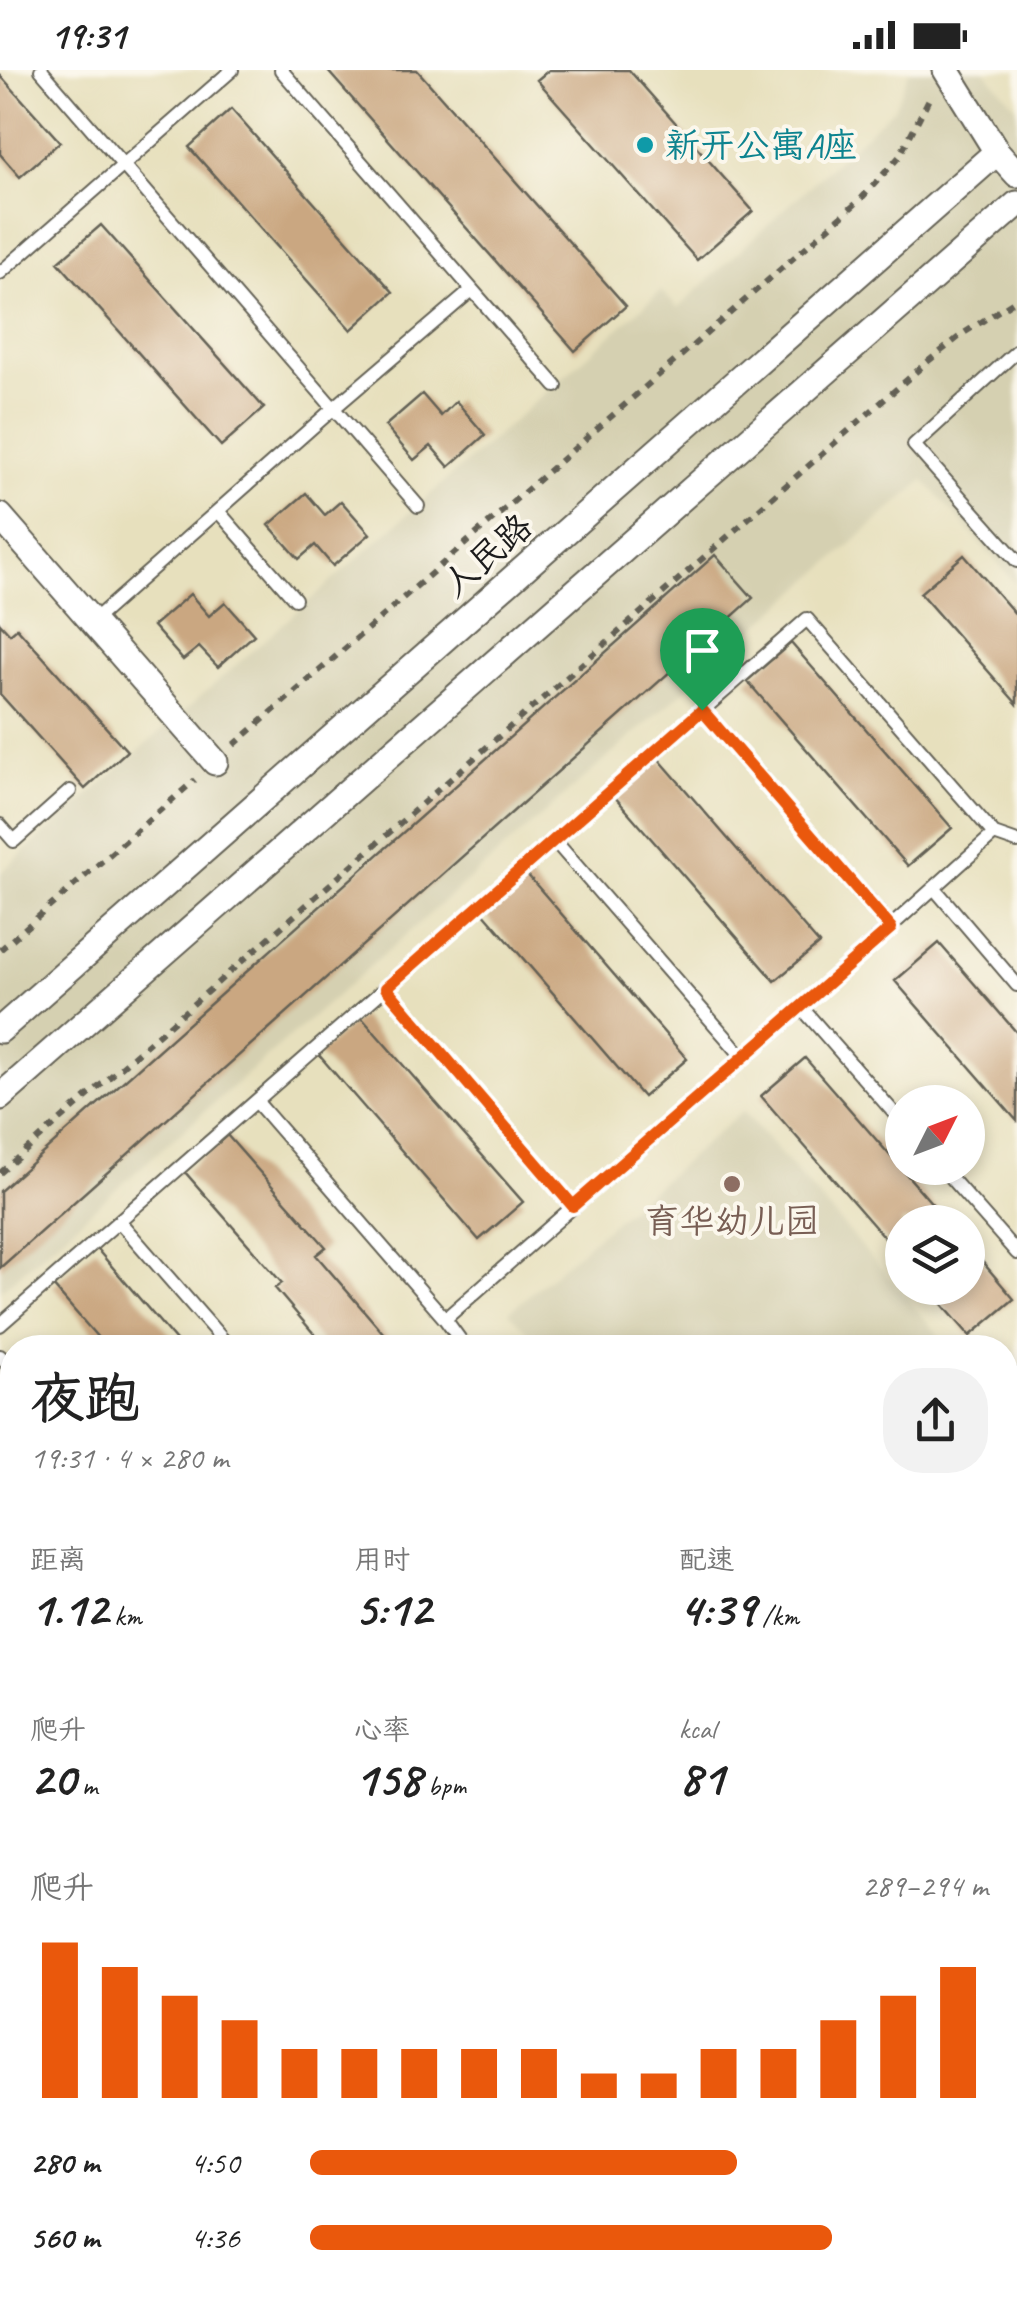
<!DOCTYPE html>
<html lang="zh">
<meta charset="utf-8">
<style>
body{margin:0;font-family:Caveat,"LXGW WenKai TC",sans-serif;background:#f2f2f2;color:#222;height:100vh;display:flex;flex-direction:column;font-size:38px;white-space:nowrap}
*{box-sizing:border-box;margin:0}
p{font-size:32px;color:#767676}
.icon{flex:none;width:55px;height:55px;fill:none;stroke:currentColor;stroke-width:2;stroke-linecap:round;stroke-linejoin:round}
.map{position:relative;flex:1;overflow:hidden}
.side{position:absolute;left:0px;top:1265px;width:1018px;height:962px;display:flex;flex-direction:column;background:#fff;border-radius:40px 40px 0 0;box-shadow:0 5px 15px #0003}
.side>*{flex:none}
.needle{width:65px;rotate:48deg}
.controls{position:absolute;left:885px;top:1015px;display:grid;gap:20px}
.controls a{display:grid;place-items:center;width:100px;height:100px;border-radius:50%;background:#fff;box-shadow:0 5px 15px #0003;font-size:50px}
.pin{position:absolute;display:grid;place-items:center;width:85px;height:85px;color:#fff;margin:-102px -42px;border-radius:50% 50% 50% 0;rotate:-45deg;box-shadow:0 0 10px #0007}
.pin .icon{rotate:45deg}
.round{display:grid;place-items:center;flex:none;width:105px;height:105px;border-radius:40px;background:#f2f2f2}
.summary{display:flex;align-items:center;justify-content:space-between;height:170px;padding:0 30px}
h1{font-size:55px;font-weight:600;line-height:75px}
.metrics{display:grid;grid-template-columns:repeat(3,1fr);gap:15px;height:170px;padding:10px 30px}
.metrics div{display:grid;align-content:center}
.metrics b{font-size:50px;font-weight:600}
.metrics small{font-size:28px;font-weight:400}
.metrics p{font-size:28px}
.chart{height:280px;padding:20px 30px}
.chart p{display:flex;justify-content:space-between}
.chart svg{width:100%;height:180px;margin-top:10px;stroke:#ea580c;stroke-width:6}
ul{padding:0 30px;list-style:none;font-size:32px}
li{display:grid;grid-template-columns:160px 120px 1fr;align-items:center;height:75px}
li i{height:25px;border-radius:12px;background:#ea580c}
.status{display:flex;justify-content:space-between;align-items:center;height:70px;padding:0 50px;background:#fff;direction:ltr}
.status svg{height:28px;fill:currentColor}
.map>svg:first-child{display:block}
.built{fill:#d5d0b1}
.green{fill:#84d08e;stroke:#507655;stroke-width:2.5}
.building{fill:#caa781}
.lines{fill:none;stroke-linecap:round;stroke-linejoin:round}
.lane-casing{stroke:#636154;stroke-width:16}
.street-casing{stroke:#636154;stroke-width:29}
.path{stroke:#636154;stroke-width:6;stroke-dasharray:8 8;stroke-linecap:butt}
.lane{stroke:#fff;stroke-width:12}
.street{stroke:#fff;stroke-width:25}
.route-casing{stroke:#fff;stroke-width:20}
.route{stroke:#ea580c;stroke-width:12}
.culture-dot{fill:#0f9aa8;stroke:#fbf7ec;stroke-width:4}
.education-dot{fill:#8d6e63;stroke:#fbf7ec;stroke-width:4}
.labels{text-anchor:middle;stroke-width:8;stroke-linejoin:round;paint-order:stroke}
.culture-label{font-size:35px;fill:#0d838f;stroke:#fbf7ec;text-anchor:start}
.street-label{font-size:35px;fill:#1c1c1c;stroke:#fbf7ec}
.education-label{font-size:35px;fill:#785e54;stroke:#fbf7ec}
</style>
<div class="status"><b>19:31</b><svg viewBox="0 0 49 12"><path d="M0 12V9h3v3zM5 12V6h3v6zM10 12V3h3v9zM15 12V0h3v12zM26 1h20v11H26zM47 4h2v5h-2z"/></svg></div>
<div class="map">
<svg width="1017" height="2227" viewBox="0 0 1017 2227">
<rect width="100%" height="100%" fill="#fbf7ec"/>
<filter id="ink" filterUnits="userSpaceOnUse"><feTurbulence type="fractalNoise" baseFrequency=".01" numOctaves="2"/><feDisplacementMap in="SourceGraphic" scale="20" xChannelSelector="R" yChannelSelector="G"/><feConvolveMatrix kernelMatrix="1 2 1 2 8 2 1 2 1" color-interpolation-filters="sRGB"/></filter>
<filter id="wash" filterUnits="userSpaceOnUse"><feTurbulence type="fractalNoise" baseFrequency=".0048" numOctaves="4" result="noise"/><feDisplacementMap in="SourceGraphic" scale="40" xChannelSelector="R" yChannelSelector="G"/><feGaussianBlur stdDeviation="2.25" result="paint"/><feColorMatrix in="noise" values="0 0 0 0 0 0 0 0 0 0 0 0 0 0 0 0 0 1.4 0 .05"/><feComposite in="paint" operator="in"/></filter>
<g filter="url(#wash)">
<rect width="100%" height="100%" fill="#e7e0bd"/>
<!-- built -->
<path class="built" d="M910,0H984L1017,37V515L924,410L0,1221V803L661,221L678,238L894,38Z
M743,1041L943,1270L935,1278L542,1277L509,1242Z"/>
<!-- green -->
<path class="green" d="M0,1527L12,1541V1760L0,1771Z
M1005,1626L1017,1632V1851L1005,1838Z
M1005,1994L1017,2008L1016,2087L1005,2075Z"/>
<g id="blocks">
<!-- building -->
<path class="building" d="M327,0H417L626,236L575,281Z
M549,0H629L753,141L697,190L537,10Z
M0,5L60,72L20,107L0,84Z
M231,39L393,222L351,260L189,77Z
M101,155L264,338L221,376L58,192Z
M422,324L441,346L456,331L485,365L449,397L431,376L414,390L385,356Z
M306,423L325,445L341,431L370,464L333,496L315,475L299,489L269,455Z
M715,485L753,528L0,1198V1121Z
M964,485L1017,546V634L920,523Z
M190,524L209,546L225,532L254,565L218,597L199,577L183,590L153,556Z
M0,553L10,564L17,558L127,681L85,719L0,624Z
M791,573L952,758L908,796L747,611Z
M658,688L819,874L775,911L614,726Z
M526,803L687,989L643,1027L482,841Z
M939,873L1017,963V1051L895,911Z
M361,947L523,1132L479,1170L318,984Z
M805,988L948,1152H902V1188L761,1026Z
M227,1065L326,1177L316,1185L396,1278H326L275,1218L282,1213L185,1102Z
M968,1175L1014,1229L970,1266L928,1218H968Z
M96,1178L182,1278H107L53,1216Z
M0,1336L12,1350V1436L0,1422Z
M1005,1352L1017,1366V1447L1005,1433Z
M12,1826V1936L0,1947V1837Z
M1005,1914L1017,1928V2015L1005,2001Z
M12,1984V2215H374L384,2227H0V1995Z
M722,2215H799L810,2227H733Z"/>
</g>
</g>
<g filter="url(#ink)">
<use href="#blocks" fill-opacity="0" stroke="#636154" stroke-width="2.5"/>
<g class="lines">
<defs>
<path id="lane" d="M41,0L418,436
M281,0L556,316
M0,203L232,0
M1017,281L914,375L1017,491
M218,441L295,529
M92,552L334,338L472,220
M702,640L891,857
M0,755L14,771L70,721
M554,770L743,987
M935,819L1017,915
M385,918L573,1136
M801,937L902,1052
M256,1031L445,1249L466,1278
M942,1098L1017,1183
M119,1151L230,1278
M445,1249L801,937L994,764
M0,1255L807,549L994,764L1017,772
M0,1286L12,1300
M1005,1297L1017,1311
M1005,1867L1017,1881
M1005,2134L1017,2147
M844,2215L855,2227"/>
<path id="street" d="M946,0L997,82L1017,104
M0,446L215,692
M0,960L997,82
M0,1027L1017,134
M0,1505L12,1520
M1005,1593L1017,1599
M0,1806L12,1795
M620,2215L631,2227"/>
</defs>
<!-- lane casing -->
<use href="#lane" class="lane-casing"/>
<!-- street casing -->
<use href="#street" class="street-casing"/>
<!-- path -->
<path class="path" d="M234,675L860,130L899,87L931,25
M0,880L195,710
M0,1103L926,293L964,263L1017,229"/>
<!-- lane -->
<use href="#lane" class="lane"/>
<!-- street -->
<use href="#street" class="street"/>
</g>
</g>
<g class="lines" filter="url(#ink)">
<defs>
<path id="route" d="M702,640L891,858L573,1136L386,918Z"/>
</defs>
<!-- route casing -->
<use href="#route" class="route-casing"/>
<!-- route -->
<use href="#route" class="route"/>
</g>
<!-- markers -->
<circle class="culture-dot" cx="645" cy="75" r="10"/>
<circle class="education-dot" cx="732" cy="1114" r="10"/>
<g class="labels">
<!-- culture labels -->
<g class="culture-label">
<text x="665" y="87">新开公寓A座</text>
</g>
<!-- street labels -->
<g class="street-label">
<text transform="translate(487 485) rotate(-41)" y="12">人民路</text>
</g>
<!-- education labels -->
<g class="education-label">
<text x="732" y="1163">育华幼儿园</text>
</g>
</g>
</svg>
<div class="controls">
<a><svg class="needle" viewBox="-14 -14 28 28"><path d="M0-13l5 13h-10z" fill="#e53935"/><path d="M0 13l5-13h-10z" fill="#767676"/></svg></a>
<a><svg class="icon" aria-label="layers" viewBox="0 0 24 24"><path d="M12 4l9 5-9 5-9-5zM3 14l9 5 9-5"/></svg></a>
</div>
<div class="pin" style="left:702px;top:640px;background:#1e9e55"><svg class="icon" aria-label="arrive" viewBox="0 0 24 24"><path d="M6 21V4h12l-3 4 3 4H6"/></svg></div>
<section class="side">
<div class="summary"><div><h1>夜跑</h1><p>19:31 · 4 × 280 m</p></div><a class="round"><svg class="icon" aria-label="share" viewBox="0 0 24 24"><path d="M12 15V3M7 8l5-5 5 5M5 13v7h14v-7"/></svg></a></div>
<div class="metrics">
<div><p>距离</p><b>1.12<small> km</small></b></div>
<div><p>用时</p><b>5:12</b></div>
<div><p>配速</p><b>4:39<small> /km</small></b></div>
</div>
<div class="metrics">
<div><p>爬升</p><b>20<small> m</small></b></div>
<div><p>心率</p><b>158<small> bpm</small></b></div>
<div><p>kcal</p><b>81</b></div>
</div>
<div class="chart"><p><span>爬升</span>289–294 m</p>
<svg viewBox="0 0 160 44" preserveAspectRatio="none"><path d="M5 44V6M15 44V12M25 44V19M35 44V25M45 44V32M55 44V32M65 44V32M75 44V32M85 44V32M95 44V38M105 44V38M115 44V32M125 44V32M135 44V25M145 44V19M155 44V12"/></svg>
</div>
<ul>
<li><b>280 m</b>4:50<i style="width:63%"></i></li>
<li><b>560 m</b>4:36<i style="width:77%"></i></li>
</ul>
</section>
</div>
